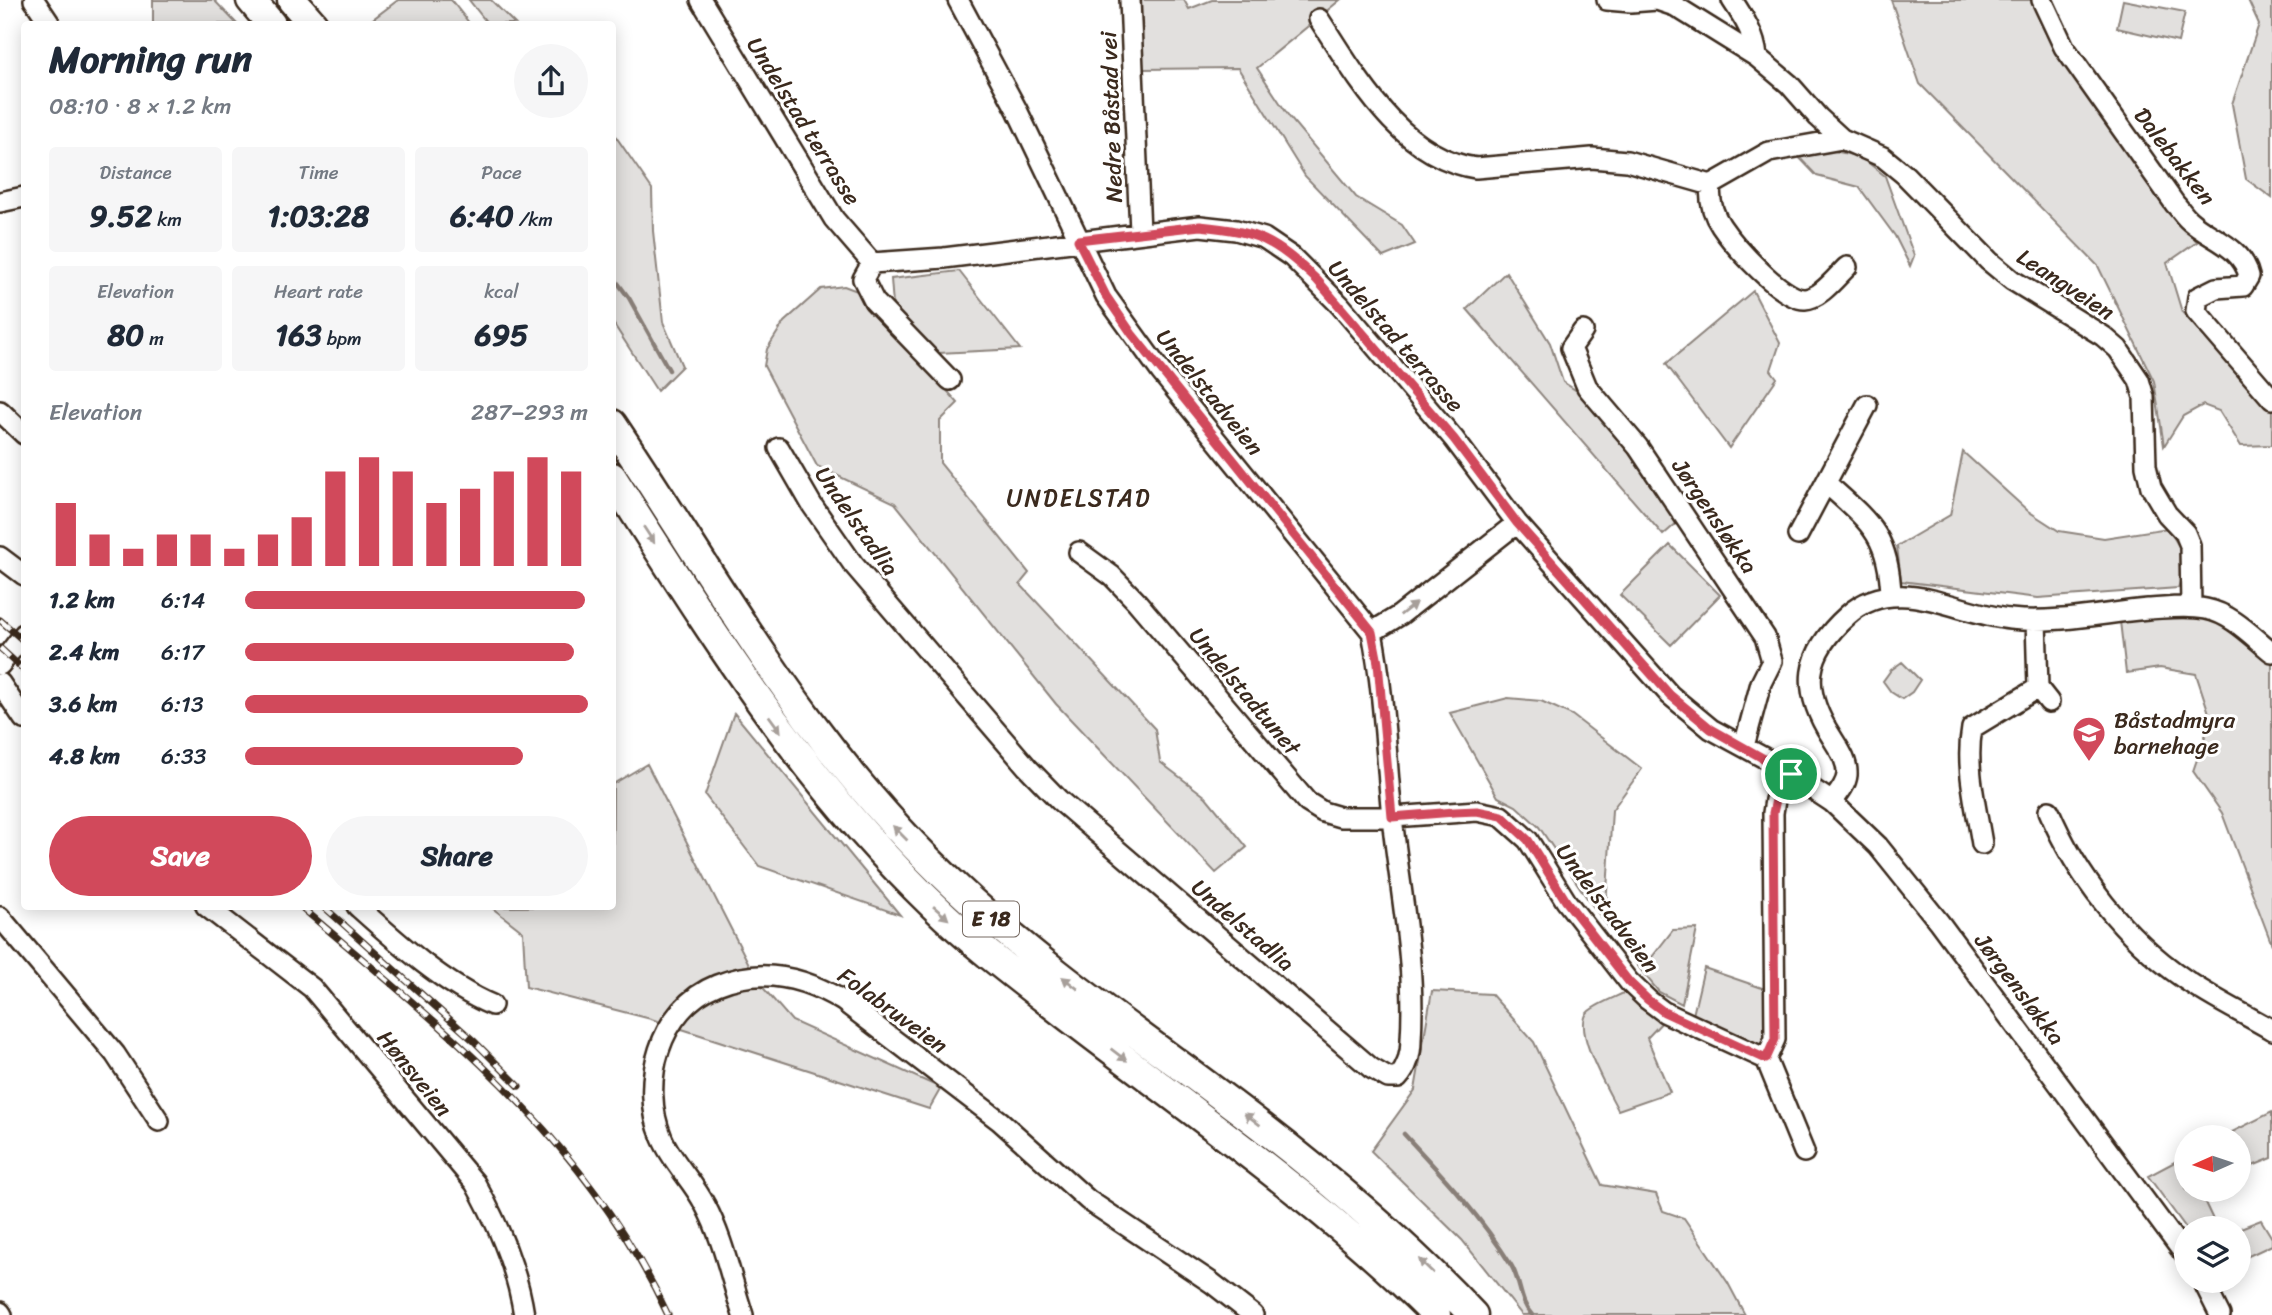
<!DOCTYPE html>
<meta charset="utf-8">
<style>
body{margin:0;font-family:Sriracha,sans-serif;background:#f6f6f7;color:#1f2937;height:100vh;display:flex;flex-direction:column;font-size:26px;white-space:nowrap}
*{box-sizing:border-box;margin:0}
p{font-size:23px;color:#747a83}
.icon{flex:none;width:38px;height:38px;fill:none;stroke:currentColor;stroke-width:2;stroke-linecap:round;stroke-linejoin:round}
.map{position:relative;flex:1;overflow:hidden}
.details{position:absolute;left:21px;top:21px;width:595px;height:889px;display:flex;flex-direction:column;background:#fff;border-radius:7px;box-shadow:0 4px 18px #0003}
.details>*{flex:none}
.needle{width:46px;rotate:267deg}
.tools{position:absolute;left:2174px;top:1125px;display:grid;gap:14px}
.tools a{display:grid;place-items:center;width:77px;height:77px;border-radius:50%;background:#fff;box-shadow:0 4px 18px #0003;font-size:35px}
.pin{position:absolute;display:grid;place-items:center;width:60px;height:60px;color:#fff;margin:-30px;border:4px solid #fff;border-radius:50%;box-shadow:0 2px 7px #0007}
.round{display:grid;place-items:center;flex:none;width:74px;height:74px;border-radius:37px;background:#f6f6f7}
.overview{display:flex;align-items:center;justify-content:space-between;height:119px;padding:0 28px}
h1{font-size:38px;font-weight:800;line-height:52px}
.figures{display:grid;grid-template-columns:repeat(3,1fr);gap:10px;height:119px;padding:7px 28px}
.figures div{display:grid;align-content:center;border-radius:7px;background:#f6f6f7;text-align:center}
.figures b{font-size:30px;font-weight:800}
.figures small{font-size:19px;font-weight:400}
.figures p{font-size:19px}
.chart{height:196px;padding:14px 28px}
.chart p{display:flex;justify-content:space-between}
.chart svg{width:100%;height:126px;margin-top:7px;stroke:#d1495b;stroke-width:6}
.action{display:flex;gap:14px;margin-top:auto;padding:14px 28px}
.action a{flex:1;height:80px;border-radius:42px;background:#d1495b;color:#fff;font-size:28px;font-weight:800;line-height:80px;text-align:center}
.action a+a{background:#f6f6f7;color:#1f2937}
ul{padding:0 28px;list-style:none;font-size:23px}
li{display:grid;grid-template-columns:112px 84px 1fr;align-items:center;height:52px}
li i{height:18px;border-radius:9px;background:#d1495b}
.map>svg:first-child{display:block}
.green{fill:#e2e0de;stroke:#8e857e;stroke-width:2}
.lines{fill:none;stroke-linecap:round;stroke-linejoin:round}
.stream{stroke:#887e77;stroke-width:4.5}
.minor-casing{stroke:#3b2a1e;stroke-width:24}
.highway-casing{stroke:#3b2a1e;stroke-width:33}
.minor{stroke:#fff;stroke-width:19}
.highway{stroke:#fff;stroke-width:28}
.rail-casing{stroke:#3b2a1e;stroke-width:7}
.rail{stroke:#fff;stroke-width:4.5;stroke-dasharray:13;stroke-linecap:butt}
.oneway{fill:#a79f9a}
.route-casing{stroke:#fff;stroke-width:14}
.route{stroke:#d1495b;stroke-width:9}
.labels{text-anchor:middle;stroke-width:6;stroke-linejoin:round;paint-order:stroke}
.shield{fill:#fff;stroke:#766a62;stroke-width:2}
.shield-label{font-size:21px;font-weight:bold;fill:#3b2a1e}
.street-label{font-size:23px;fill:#3b2a1e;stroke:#fff}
.poi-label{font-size:23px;fill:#3b2a1e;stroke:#fff;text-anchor:start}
.neighbourhood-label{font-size:24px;letter-spacing:2px;fill:#3b2a1e;stroke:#fff}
</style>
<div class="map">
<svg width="2272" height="1315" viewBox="0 0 2272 1315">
<rect width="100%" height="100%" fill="#fff"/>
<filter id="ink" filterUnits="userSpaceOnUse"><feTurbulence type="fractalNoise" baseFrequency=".0143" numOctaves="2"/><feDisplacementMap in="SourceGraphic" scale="14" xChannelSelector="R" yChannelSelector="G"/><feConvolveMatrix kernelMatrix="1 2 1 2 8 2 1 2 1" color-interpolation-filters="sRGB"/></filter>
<g filter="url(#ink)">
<!-- green -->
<path class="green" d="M153,0H214L237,24H153Z
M398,0H451L470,24H377L373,19Z
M469,0H491L515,24H488Z
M1141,0H1184L1189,9L1212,0H1340L1257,68L1290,118L1356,197L1402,225L1415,244L1383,257L1305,176L1238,68L1142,69Z
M1891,0H2032L2055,52L2124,150L2197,242L2167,263L2182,312L2268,407H2272V445L2241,446L2219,411L2203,405L2183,416L2164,446L2154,381L2098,266L1920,84Z
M2123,0L2185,12L2178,42L2117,28Z
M2248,0H2272V198L2246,179L2232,104L2259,24Z
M612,131L652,189L653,231L663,322L682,366L657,391L613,323Z
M1830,150L1861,157L1885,176L1914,256L1910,266L1895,236L1859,187L1817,176L1795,153Z
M959,271L1020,349L938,353L894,318L891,279Z
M1506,272L1550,343L1563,382L1591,400L1679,521L1663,535L1467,309Z
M844,286L860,292L958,403L940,421V463L1029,573L1020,584L1155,729L1160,762L1206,797L1247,847L1216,873L1056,704L895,503L817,466L764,366L767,349L784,322L821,289Z
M1753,291L1780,343L1771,370L1777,378L1729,448L1666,364Z
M1963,452L2028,511L2059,531L2104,538L2168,528L2187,560L2178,588L2038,598L1901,581L1897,546L1950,515Z
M1670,545L1720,595L1671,645L1620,595Z
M2201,610L2272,658V945L2222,813L2193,771L2211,719L2196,674L2160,668L2126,673L2120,621Z
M1902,662L1920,680L1912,692L1902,699L1891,692L1883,681L1891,670Z
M1508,698L1541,701L1572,715L1642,769L1612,810L1606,907L1638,949L1652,957L1673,930L1697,929L1682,1004L1659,992L1644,974L1589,901L1539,827L1516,806L1498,797L1450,713Z
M734,713L900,915L759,866L705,795Z
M647,764L758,982L792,1021L941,1088L929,1109L651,1019L526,987L523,932L491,907L612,906L613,784Z
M1704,968L1768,990L1767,1040L1760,1046L1693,1015Z
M1632,989L1666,1018L1647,1038L1670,1092L1618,1110C1609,1092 1570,1027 1589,1011C1600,1002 1619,996 1632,989Z
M1432,991L1491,994L1534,1042L1602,1185L1656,1194L1663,1211L1684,1218L1728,1283L1745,1315H1522L1462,1240L1371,1151L1415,1090Z
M2272,1112V1158L2238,1172V1138L2222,1137Z
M2186,1156V1190H2199L2217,1228H2186L2148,1176Z
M2261,1220L2272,1238V1245L2238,1261V1229Z"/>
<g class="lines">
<!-- stream -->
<path class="stream" d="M612,275L629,298L669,370
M1404,1134C1444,1177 1480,1215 1511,1265C1521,1281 1519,1301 1532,1315"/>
<defs>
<path id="minor" d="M34,0L50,24
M701,0L834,219L872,263
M958,0L1017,110L1106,296L1161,372L1372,632L1400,615L1517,523
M1130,0L1140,232
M1607,0L1631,2L1657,0L1675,6L1757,57L1789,84L1818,117L1842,139L1883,157L1905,175L1989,261L2012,280L2103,336L2118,349L2139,380L2144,397L2146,466L2151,487L2167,514L2185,533L2190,545L2191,607
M1732,0C1744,18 1755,35 1757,57
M2042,0L2064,47L2175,204C2180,209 2184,216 2190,221C2210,239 2242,246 2249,276L2243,286L2216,288L2198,297L2196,311L2272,399
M1319,19C1357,77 1400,157 1476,168L1592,158L1627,161L1711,185L1769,152L1842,139
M1711,185C1709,199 1713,214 1721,226C1733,244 1783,301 1805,299C1821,298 1836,277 1847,267
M0,202L24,197
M872,263L944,258L1200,226L1236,230L1264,238L1292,257L1340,305L1454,439L1517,523L1670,695L1711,729L1770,761L1832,802L1878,846L1939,922L2186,1256
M872,263L863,279L874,301L950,380
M1583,331L1571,348L1587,387L1638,447L1765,637L1772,661L1761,683L1744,746
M0,411L24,434
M779,448L812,505L853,564L1027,767L1059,800L1371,1068L1388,1078H1398C1407,1068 1411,1053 1411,1039C1416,964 1400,891 1392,817C1386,755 1384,693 1372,632
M1826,483C1868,521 1889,534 1891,595
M1798,535L1867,405
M1079,552L1112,576L1137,602L1307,802L1323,812L1340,817H1393L1477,811L1501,816L1528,840L1566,901L1629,982L1648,1000L1664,1012L1766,1059L1804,1152
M0,557L24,575
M0,665L24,634
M0,683L24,719
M2038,688L2049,702
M1832,802C1838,794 1846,785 1847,775C1848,760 1838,748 1831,736C1801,689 1804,654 1848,615C1896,572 1956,614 2010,619C2055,624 2103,613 2148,609C2167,608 2187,605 2206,609C2232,614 2252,636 2272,652
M2049,811C2077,877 2124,937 2183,978C2211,998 2243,1013 2272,1030
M1982,844C1976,806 1965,766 1972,728L2038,688L2036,620
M206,906L312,988L475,1183C498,1224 517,1268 524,1315
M357,906C397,942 443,984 492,1005
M0,917L115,1054L159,1121
M1766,1059L1775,1039L1773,813L1775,800L1791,774
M2203,1281L2220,1315
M0,1312L2,1315
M743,1315C731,1279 723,1238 705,1205C693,1181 672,1162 662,1138C639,1084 659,1008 717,985C761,967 804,977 843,1001L1000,1121L1088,1200L1212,1283L1253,1315"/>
<path id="highway" d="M251,0L271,24
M292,0L313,24
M612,424C723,589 808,749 956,887C1050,976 1160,1048 1262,1127C1337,1185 1408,1246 1473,1315
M612,477C709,628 802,780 933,905C974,945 1021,980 1066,1015C1192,1112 1323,1202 1436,1315"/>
</defs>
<!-- minor casing -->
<use href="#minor" class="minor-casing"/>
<!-- highway casing -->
<use href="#highway" class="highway-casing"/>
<!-- minor -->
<use href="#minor" class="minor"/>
<!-- highway -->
<use href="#highway" class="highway"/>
<defs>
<path id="rail" d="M0,620L24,641
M0,648L24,670
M300,906C445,1030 585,1137 668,1315
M323,906L474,1041L519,1086"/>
</defs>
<!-- rail casing -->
<use href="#rail" class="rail-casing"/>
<!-- rail -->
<use href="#rail" class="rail"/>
</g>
<!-- one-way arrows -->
<defs><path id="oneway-solid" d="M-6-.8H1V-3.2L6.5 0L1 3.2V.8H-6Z" transform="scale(1.75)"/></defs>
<g class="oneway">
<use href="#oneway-solid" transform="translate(649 535) rotate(57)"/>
<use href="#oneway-solid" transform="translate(1408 609) rotate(-38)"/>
<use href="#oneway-solid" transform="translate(775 724) rotate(54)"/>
<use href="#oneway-solid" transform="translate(900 833) rotate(-135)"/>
<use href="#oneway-solid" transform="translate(941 913) rotate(41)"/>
<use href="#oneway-solid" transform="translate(1070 983) rotate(-142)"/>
<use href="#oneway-solid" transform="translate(1119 1055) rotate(37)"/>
<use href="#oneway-solid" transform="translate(1252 1119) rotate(-143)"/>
<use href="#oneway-solid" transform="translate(1426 1266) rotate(-136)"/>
</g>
</g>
<g class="lines" filter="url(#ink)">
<defs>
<path id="route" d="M1200,226C1259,232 1273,239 1317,280L1454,439L1517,523L1670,695L1711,729L1791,774L1778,791L1773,813L1775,1039L1766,1059L1664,1012L1648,1000L1629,982L1566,901L1528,840L1502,816L1477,811L1454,812L1392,817L1378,663L1372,632L1132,334L1106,296L1078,240Z"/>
</defs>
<!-- route casing -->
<use href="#route" class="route-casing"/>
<!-- route -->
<use href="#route" class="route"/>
</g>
<!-- icons -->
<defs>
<symbol id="school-pin" viewBox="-11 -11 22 30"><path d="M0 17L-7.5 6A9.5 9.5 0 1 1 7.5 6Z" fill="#d1495b" stroke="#fff"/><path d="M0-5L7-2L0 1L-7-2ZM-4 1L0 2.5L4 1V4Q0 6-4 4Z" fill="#fff"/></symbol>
</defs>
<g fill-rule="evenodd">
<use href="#school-pin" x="2070" y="714" width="38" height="52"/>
</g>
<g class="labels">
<!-- shield labels -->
<rect class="shield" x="963" y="901.5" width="56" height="35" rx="5"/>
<g class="shield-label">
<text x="991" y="926">E 18</text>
</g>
<!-- street labels -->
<g class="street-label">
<text transform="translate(1111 117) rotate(-92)" y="8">Nedre Båstad vei</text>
<text transform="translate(804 121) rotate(58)" y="8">Undelstad terrasse</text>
<text transform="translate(2175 156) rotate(52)" y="8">Dalebakken</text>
<text transform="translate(2066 284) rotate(33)" y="8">Leangveien</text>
<text transform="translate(1396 336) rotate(49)" y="8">Undelstad terrasse</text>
<text transform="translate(1210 392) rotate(51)" y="8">Undelstadveien</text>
<text transform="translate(1715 516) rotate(56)" y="8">Jørgensløkka</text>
<text transform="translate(857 521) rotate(55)" y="8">Undelstadlia</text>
<text transform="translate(1245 691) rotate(50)" y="8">Undelstadtunet</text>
<text transform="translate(1608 908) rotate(53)" y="8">Undelstadveien</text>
<text transform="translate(1243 925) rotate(41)" y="8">Undelstadlia</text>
<text transform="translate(2020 989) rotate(53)" y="8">Jørgensløkka</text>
<text transform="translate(893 1010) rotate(36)" y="8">Folabruveien</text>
<text transform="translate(415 1073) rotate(51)" y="8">Hønsveien</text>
</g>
<!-- poi labels -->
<g class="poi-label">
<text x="2114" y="728">Båstadmyra<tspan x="2114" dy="26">barnehage</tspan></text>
</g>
<!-- neighbourhood labels -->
<g class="neighbourhood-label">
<text x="1079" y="506">UNDELSTAD</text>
</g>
</g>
</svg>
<div class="tools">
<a><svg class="needle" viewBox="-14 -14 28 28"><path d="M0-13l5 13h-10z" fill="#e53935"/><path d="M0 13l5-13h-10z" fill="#747a83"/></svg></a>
<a><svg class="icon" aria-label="layers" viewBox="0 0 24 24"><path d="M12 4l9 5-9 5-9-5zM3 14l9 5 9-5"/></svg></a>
</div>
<div class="pin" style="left:1791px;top:774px;background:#1e9e55"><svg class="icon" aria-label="arrive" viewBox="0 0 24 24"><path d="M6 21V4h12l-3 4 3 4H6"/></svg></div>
<section class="details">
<div class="overview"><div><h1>Morning run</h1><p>08:10 · 8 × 1.2 km</p></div><a class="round"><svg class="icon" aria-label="share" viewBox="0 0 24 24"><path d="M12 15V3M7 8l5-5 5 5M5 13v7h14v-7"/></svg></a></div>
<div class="figures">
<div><p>Distance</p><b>9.52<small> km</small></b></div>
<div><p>Time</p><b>1:03:28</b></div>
<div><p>Pace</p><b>6:40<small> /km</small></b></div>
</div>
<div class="figures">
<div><p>Elevation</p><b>80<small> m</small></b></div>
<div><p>Heart rate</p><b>163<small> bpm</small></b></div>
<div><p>kcal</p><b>695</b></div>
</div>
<div class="chart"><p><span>Elevation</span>287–293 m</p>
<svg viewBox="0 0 160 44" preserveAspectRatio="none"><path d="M5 44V22M15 44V33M25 44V38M35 44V33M45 44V33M55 44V38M65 44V33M75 44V27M85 44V11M95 44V6M105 44V11M115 44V22M125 44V17M135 44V11M145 44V6M155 44V11"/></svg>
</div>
<ul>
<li><b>1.2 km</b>6:14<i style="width:99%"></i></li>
<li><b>2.4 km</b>6:17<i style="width:96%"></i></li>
<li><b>3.6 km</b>6:13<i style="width:100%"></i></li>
<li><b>4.8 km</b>6:33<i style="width:81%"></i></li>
</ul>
<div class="action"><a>Save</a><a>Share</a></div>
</section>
</div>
